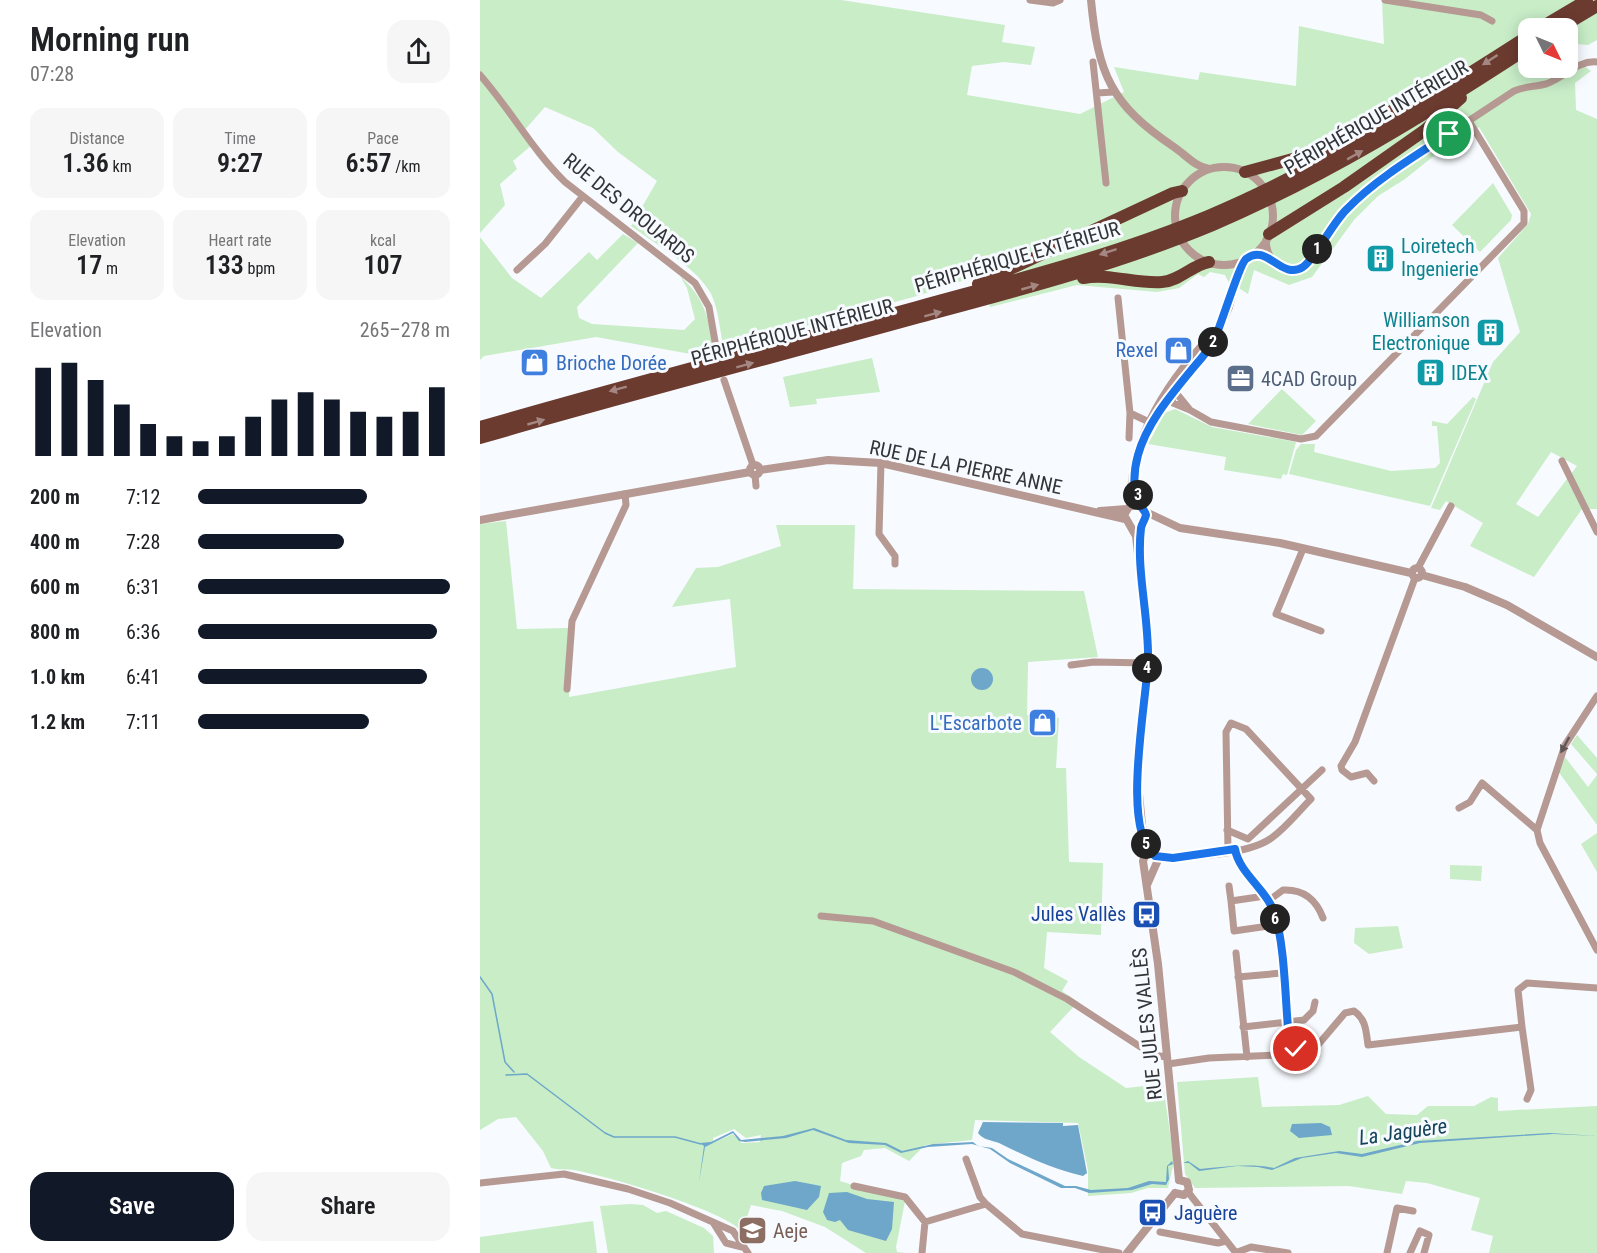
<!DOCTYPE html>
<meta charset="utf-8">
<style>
body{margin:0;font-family:"Roboto Condensed",sans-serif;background:#f6f6f6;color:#202124;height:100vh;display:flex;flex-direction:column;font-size:22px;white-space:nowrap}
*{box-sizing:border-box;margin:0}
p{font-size:20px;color:#757577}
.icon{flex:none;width:33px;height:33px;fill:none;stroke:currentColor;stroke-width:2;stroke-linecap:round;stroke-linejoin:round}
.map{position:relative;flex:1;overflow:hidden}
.drawer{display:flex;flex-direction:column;background:#fff;width:480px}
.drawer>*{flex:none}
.needle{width:39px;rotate:133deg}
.tools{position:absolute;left:1038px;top:18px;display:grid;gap:12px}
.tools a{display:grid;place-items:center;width:60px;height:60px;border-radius:12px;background:#fff;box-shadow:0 3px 15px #0003;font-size:30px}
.pin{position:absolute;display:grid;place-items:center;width:51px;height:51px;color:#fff;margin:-26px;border:3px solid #fff;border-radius:50%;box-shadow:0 2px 6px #0007}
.km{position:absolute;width:30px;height:30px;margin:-15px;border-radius:50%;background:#222;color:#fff;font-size:16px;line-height:30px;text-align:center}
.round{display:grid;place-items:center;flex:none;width:63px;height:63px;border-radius:18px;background:#f6f6f6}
.overview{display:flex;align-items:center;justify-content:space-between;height:102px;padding:0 30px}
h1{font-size:33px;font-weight:600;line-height:45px}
.stats{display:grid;grid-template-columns:repeat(3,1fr);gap:9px;height:102px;padding:6px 30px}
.stats div{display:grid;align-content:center;border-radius:15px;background:#f6f6f6;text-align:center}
.stats b{font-size:26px;font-weight:600}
.stats small{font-size:16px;font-weight:400}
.stats p{font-size:16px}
.chart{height:168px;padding:12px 30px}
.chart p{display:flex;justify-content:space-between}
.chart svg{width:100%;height:108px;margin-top:6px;stroke:#111827;stroke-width:6}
.cta{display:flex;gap:12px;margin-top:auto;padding:12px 30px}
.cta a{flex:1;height:69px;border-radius:18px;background:#111827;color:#fff;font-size:24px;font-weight:600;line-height:69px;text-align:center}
.cta a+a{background:#f6f6f6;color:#202124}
ul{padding:0 30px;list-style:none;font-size:20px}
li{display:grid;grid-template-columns:96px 72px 1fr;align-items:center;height:45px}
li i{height:15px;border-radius:8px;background:#111827}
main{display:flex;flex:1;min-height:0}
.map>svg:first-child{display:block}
.green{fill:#c8edc7;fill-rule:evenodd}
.water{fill:#6ea7c9}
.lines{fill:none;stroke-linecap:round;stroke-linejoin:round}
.stream{stroke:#6ea7c9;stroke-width:1.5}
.minor{stroke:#b59992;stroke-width:7}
.tertiary{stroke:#b59992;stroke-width:8}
.trunk{stroke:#6c3b30;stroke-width:12}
.oneway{fill:#a48782}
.oneway2{fill:#605756}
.route-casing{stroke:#fff;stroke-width:12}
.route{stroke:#1a73e8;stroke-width:8}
.labels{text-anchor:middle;stroke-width:6;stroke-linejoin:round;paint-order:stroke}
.street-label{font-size:20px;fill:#323436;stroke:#f7fafe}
.culture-label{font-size:20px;fill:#0d838f;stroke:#f7fafe;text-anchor:start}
.shop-label{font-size:20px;fill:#366cbe;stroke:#f7fafe;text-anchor:end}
.service-label{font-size:20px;fill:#4e5e75;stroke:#f7fafe;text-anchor:start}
.transit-label{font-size:20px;fill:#164399;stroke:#f7fafe;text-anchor:end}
.education-label{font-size:20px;fill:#785e54;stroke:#f7fafe;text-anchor:start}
.water-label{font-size:21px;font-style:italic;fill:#15435c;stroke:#f7fafe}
</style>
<main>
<section class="drawer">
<div class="overview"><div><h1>Morning run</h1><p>07:28</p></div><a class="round"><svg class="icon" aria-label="share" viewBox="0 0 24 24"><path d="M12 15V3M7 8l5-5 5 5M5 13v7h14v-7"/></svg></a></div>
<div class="stats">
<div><p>Distance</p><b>1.36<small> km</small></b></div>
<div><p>Time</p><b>9:27</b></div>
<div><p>Pace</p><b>6:57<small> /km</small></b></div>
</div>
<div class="stats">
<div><p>Elevation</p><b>17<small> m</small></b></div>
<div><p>Heart rate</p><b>133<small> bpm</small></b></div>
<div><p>kcal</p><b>107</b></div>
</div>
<div class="chart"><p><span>Elevation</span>265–278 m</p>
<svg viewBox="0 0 160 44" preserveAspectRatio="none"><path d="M5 44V8M15 44V6M25 44V13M35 44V23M45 44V31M55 44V36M65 44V38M75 44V36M85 44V28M95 44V21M105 44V18M115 44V21M125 44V26M135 44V28M145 44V26M155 44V16"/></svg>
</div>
<ul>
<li><b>200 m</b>7:12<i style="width:67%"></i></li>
<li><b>400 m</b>7:28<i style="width:58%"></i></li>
<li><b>600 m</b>6:31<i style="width:100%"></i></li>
<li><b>800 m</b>6:36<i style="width:95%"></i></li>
<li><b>1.0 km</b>6:41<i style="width:91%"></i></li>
<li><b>1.2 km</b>7:11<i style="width:68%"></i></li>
</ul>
<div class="cta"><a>Save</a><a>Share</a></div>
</section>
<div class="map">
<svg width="1117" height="1253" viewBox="0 0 1117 1253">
<rect width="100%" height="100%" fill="#f7fafe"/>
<!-- green -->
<path class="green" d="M0,0H361L525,25L522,42L555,47L551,65L524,62L492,66L487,95L600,114L644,92L634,67L718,80L720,72L816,86L819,26L904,44L902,0H1117V40L1108,45L1096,44L1091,52L1097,61L1111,71L1095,83L1096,110L1117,119V509H1102L1054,577L990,546L1003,523L966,501L960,510L951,508L1013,362L1040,332L1018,258L1048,224L1051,214L999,127L960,151L925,179L898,196L874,220L832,277L809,285L774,270L768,294L748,281L745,275L730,272L724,277L718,274L699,288L677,292L597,285L510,307L506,273L437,296L244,348C239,329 239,305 228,289C212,265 174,243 151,226L177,181L138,152L113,128L65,107L42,133L52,145L33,161L37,169L20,184L25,205L0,233ZM1048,28H1088V68H1048ZM1071,452L1097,466L1058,517L1036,504Z
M1013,183L1032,215L1031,220L1000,252L972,225Z
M143,234L158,243L97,307L99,318L112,324L204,330L215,319L207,288L200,276C226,300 227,315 234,348L222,356L116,337L4,356L0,360V237L32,278L61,298L109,252L117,260Z
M392,358L400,392L336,399L337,404L310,407L303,377Z
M802,389L836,421L822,435L768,424Z
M993,397L996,399L950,506L809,474L816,450L821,444H835L834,452L911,471L955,468L960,463L957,426H952V421L967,424Z
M695,409L732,427L816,442L807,475L803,474L801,479L744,470L746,457L668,444L685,413Z
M26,521L37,629L89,628V697L256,667L250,599L192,607L216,568L238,567L301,546L296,525H375L373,589L604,591L618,657L548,662L547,715L563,716L564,710H572V717L579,718L576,768H586L589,862L623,863L621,935L567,932L564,968L588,981L582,991L598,1002L570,1032L599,1057L646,1088L683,1084L694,1161L688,1188H668L651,1193L608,1196V1170L598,1123L495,1120L492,1140L445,1145L429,1161L405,1148L384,1150L381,1156L362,1163L360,1181L425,1201L416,1247L417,1252L426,1253H386L345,1227L302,1211L271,1205L262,1232C248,1211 123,1175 94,1170C86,1169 78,1170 71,1168L63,1151L36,1117L18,1119L0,1130V524ZM254,1129L266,1138L281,1135L280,1142L262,1143L253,1134L233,1143V1138Z
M1097,735L1117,758V774L1091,744Z
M1085,757L1108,787L1117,775V825L1078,771Z
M1117,833V872L1101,844Z
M970,865L1002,866L1001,881L970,879Z
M918,926L923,948L889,954L874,943L875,928Z
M778,1077L782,1107L859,1105L888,1096L906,1114L937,1115L948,1106H994L1011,1097L1018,1098V1111L1117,1106V1253H1009L1013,1236L991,1230L1000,1198L947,1183L926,1181L922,1194L869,1186L715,1188L705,1174L697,1082Z
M150,1204L163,1205L177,1213L186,1211L224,1228L233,1236L234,1253H128L120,1206Z
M113,1221L117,1253H0V1237Z"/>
<!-- water -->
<path class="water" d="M491 679a11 11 0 1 1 22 0a11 11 0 1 1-22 0Z
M503,1122L583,1123V1126L598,1125L607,1173L603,1176C573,1169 547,1157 519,1143C511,1140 503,1140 498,1133Z
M841,1123L850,1127L852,1135L819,1138L810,1131L812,1124Z
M334,1128L366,1140L406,1143L422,1151L453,1144L493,1142L498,1146L512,1148L528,1159L585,1186H596L611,1190L648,1188L669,1181L686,1182L687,1166L692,1161L693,1164L688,1166L689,1179L686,1185L672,1184L652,1190L609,1193L595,1188H581L530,1163L510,1149L492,1144L448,1147L421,1153L405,1145L369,1143L333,1130L306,1138L265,1142L259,1141L253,1133L225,1147L219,1182L224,1146L220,1143L231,1142L253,1131L261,1140L303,1136Z
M1070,1133L1117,1136L1073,1134L940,1143L882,1157L856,1153L822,1158L792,1170L778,1167L757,1166L719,1171L709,1163H703L708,1161L720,1169C746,1167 768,1163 794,1168L815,1158L859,1151L882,1154L937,1141Z
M315,1181L341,1186L339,1197L327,1210L282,1200L281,1193L284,1186Z
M367,1192L387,1199L414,1202L412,1229L406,1241L368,1230L360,1220L355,1222L347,1220L343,1212L349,1193Z"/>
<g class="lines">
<!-- stream -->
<path class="stream" d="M0,977L12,994L25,1062L34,1072
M26,1075L47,1074L125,1133L134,1137H195L221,1144"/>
<!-- minor -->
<path class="minor" d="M550,0L573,3L580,0
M905,0L1001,15L1012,21
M613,62L626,183
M0,75C30,109 53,151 85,182L215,283L229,307L236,347
M617,93L634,92
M786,240C787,260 801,276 822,267L855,222L874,202L949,147L1034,91C1045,86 1055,87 1066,84C1084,78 1097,60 1117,62
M773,255L792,260
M37,270L65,244L103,196
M638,298L650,413L649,438
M244,380L273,465
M691,395L697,394L710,410L693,403L691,395
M710,410L731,422L821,439L836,436L1044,223V211L989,121
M650,413L671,423
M1082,461L1117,532
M401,463L399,534L415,556V564
M275,475L276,486
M823,549L796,614L841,631
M938,568L971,506
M591,665L614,662L668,663
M87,689L92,621L146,505L145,494
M1117,696L1085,745L1057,830L1060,843L1117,950
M894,781L887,773L871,777L862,770L861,766L875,742L935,578
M979,808L990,802L1002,783L1057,830
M747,830L768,839L842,770
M755,850C759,873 786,889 794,912C806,947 805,1010 810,1049
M675,856C703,860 768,854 790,839C805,829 818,812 831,799L766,729L751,723L746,732L748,851
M749,886L751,901
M785,896L751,901L754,931L796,925
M788,901L803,890C823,889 836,899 843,918
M341,916L393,921L534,972L587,999L673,1055L687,1057
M756,953L767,1057
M758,977L802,973
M763,1027L824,1020L833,1011L835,1002
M1042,1027L1051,1090L1047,1099
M799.5 1053a5.5 5.5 0 1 1 11 0a5.5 5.5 0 1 1-11 0Z
M812,1050L837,1046L865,1013L874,1011C886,1019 886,1031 888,1045L1042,1027L1038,990L1047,983L1117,988
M688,1064L729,1058L798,1055
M486,1159L500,1197L506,1204
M0,1183L84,1174L148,1189L190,1203L253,1231L268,1253
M374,1186L425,1197L445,1222L506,1204L542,1234L639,1253
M708,1192L756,1253
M234,1224L246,1243L262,1247
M680,1232L738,1243L746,1241
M442,1253L445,1222
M755,1253L771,1247L808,1253
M907,1253L917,1208L933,1211
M930,1253L940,1231L949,1235L944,1253"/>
<!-- tertiary -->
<path class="tertiary" d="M611,0C618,74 631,105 694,147C706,155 714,166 729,169
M695 216a49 49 0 1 1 98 0a49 49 0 1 1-98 0Z
M671,423L734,340L749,307L760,265L765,259
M270 470a5 5 0 1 1 10 0a5 5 0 1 1-10 0Z
M280,470L348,460L401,463L645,519
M652,505C646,440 693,373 738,329
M620,511L647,509
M666,512L700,528L800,543L931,573
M0,520L270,472
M661,562V524L666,515L662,507L656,505L649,507L644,515L656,536L667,634L668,661L657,773L665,856L663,861L678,964L699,1180
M932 573a5 5 0 1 1 10 0a5 5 0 1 1-10 0Z
M942,575L985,587L1027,605L1117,657
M665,841L678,860L667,885
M695,1193L704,1195L709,1190L707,1182L699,1180
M647,1253L695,1193"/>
<!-- trunk -->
<path class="trunk" d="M1060,28L1107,0
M1080,28L1117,6
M765,172L831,154L941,95
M789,234L864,187L945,130L981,98
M603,278C630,273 655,284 682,282C700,281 712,265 729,262
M498,284L693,193L702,191
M0,427C145,385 291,347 437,307C535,280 634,255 728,216C842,168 945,102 1048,36
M0,438C145,396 291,358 436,318C537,291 637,265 733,225C845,177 947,114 1048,48"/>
</g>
<!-- one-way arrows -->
<defs><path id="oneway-solid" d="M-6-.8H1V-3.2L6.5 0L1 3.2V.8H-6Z" transform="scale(1.5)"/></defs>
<g class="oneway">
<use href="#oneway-solid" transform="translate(1010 60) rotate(147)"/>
<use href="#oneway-solid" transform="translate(875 155) rotate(-29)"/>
<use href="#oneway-solid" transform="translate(628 252) rotate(162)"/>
<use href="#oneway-solid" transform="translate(550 287) rotate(-16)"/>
<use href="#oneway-solid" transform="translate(453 314) rotate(-15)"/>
<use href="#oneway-solid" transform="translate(265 365) rotate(-15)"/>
<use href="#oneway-solid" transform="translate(138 389) rotate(165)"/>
<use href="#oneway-solid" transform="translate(56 422) rotate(-16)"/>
</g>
<use class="oneway2" href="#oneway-solid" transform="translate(1085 745) rotate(118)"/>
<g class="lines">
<defs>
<path id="route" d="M816,1049H810C805,1010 806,946 794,912C786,889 759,873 755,849L693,858L675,856C640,830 667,701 668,660C669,616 656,571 661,528C662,523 665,520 666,515C665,510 661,508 659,504C652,491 654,469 658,455C667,422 692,394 713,368C721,359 730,349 735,338C741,325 760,263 766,259C787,242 801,281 823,267C835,259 852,223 867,209C895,180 935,156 969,134"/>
</defs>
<!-- route casing -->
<use href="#route" class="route-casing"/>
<!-- route -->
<use href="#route" class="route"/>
</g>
<!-- icons -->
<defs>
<symbol id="building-square" viewBox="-11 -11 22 22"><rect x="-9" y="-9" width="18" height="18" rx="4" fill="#0f9aa8" stroke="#f7fafe"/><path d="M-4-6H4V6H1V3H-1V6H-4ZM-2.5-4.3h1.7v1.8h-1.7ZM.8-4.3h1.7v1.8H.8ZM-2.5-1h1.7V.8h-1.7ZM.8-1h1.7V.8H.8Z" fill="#fff"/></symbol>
<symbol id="shop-square" viewBox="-11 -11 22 22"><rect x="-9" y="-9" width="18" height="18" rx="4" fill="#3f7fe0" stroke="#f7fafe"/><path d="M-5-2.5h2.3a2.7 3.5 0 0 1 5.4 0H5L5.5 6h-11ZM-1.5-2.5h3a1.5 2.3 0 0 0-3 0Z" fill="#fff"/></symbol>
<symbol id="office-square" viewBox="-11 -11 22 22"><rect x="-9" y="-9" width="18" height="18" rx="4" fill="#5c6f8a" stroke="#f7fafe"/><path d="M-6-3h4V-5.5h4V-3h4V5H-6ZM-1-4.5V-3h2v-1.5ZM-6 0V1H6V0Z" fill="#fff"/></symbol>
<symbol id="bus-square" viewBox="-11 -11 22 22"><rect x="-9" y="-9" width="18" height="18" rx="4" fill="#1a4fb4" stroke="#f7fafe"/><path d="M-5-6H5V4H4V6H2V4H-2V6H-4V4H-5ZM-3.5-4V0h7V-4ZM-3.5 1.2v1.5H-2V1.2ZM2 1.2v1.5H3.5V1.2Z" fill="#fff"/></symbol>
<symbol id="school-square" viewBox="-11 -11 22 22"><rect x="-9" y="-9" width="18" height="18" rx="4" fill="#8d6e63" stroke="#f7fafe"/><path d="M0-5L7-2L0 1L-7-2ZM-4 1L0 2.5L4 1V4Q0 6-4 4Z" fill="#fff"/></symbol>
</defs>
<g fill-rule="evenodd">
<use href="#building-square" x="884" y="242" width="33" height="33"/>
<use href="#building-square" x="994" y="316" width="33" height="33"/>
<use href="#shop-square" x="682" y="334" width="33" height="33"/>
<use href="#shop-square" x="38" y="346" width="33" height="33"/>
<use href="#building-square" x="934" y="356" width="33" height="33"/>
<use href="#office-square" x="744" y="362" width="33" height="33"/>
<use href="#shop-square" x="546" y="706" width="33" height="33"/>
<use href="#bus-square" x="650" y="898" width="33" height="33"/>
<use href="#bus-square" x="656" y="1196" width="33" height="33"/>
<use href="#school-square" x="256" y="1214" width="33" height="33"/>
</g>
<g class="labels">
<!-- street labels -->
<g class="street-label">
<text transform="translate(896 117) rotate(-30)" y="7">PÉRIPHÉRIQUE INTÉRIEUR</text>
<text transform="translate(149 208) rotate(39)" y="7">RUE DES DROUARDS</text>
<text transform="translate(537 257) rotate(-16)" y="7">PÉRIPHÉRIQUE EXTÉRIEUR</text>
<text transform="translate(312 332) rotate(-15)" y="7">PÉRIPHÉRIQUE INTÉRIEUR</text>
<text transform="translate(486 467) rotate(12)" y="7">RUE DE LA PIERRE ANNE</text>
<text transform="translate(667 1024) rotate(-96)" y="7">RUE JULES VALLÈS</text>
</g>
<!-- culture labels -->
<g class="culture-label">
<text x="921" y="253">Loiretech<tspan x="921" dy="23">Ingenierie</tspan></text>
<text x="990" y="327" text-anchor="end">Williamson<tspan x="990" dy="23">Electronique</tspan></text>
<text x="971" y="380">IDEX</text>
</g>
<!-- shop labels -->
<g class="shop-label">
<text x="678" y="357">Rexel</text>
<text x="76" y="370" text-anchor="start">Brioche Dorée</text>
<text x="542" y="730">L'Escarbote</text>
</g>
<!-- service labels -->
<g class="service-label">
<text x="781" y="386">4CAD Group</text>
</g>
<!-- transit labels -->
<g class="transit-label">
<text x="646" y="921">Jules Vallès</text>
<text x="694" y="1220" text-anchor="start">Jaguère</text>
</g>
<!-- education labels -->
<g class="education-label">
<text x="293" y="1238">Aeje</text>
</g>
<!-- water labels -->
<g class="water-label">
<text transform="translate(923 1132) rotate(-8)" y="7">La Jaguère</text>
</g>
</g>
</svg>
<div class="tools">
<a><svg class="needle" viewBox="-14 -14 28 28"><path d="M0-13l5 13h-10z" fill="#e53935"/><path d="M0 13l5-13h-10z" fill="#757577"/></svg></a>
</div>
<div class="pin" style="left:969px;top:134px;background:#1e9e55"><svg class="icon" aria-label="arrive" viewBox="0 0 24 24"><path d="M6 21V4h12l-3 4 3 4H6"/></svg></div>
<div class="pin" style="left:816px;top:1049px;background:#d93025"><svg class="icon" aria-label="check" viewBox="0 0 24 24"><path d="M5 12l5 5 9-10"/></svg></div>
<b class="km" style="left:837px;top:249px">1</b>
<b class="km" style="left:733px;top:342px">2</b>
<b class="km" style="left:658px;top:495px">3</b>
<b class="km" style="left:667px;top:668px">4</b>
<b class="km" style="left:666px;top:844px">5</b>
<b class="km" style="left:795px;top:919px">6</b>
</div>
</main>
